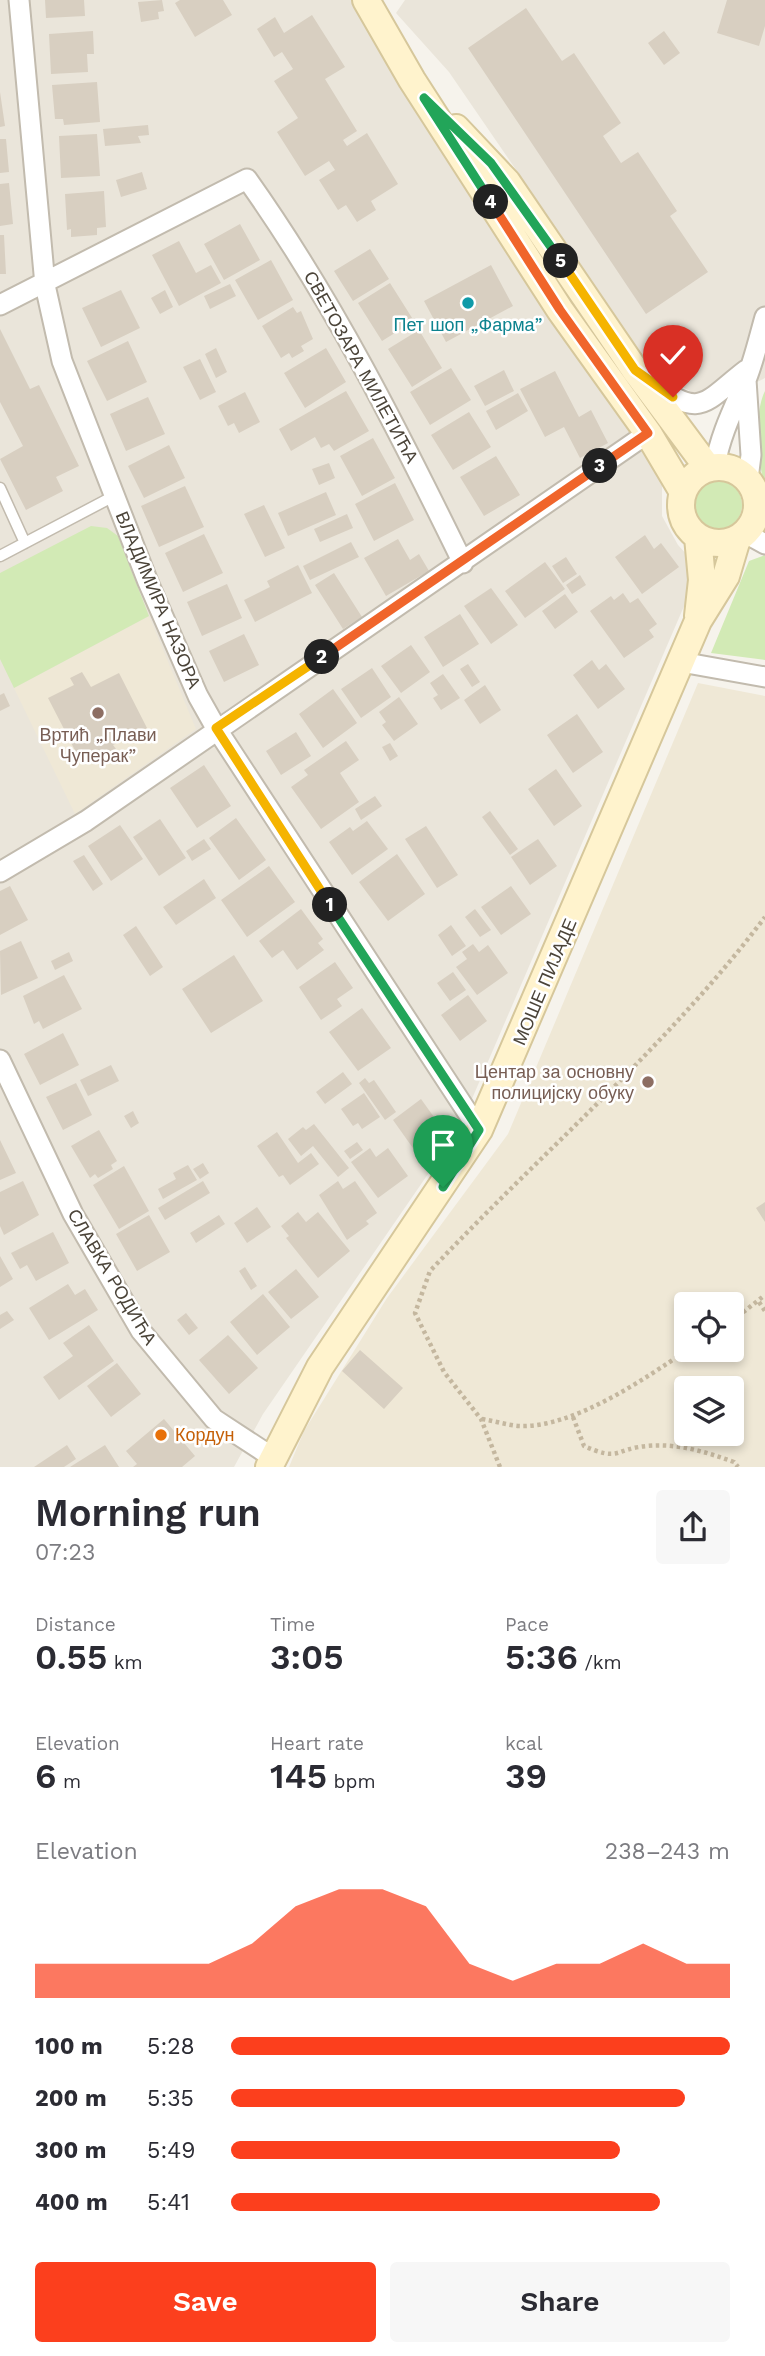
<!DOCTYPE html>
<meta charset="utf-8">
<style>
body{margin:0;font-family:"Work Sans",sans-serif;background:#f7f7f7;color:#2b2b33;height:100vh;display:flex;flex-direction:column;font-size:26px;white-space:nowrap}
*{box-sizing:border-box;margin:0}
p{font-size:23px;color:#7c7c81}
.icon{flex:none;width:38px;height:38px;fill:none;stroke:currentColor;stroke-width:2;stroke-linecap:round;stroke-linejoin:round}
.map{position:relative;height:1467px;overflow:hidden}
.details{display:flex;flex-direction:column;background:#fff;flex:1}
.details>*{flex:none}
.controls{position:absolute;left:674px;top:1292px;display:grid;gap:14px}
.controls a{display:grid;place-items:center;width:70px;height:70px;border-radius:7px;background:#fff;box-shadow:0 4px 10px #0003;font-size:35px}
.pin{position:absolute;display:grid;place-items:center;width:60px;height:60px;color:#fff;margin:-72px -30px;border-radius:50% 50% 50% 0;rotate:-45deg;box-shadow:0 0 7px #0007}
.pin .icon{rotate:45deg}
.km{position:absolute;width:35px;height:35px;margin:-18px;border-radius:50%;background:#222;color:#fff;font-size:19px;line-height:35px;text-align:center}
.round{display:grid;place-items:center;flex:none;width:74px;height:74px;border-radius:7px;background:#f7f7f7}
.head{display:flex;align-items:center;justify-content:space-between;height:119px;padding:0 35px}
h1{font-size:38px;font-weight:600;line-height:52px}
.metrics{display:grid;grid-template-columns:repeat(3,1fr);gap:10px;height:119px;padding:7px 35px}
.metrics div{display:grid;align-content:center}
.metrics b{font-size:35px;font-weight:600}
.metrics small{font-size:19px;font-weight:400}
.metrics p{font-size:19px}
.chart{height:196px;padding:14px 35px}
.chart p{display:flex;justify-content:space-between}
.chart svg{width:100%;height:126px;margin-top:7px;fill:#fc3f1d;opacity:.7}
.cta{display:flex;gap:14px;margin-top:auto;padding:14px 35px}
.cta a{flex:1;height:80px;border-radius:7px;background:#fc3f1d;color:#fff;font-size:28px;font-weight:600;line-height:80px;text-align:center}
.cta a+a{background:#f7f7f7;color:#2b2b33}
ul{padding:0 35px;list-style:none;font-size:23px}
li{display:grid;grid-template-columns:112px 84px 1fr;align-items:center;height:52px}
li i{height:18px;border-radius:9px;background:#fc3f1d}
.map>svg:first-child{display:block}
.residential{fill:#eae5da}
.education{fill:#efe8d6;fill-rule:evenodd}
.green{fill:#d2eab5}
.building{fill:#d8cfc1}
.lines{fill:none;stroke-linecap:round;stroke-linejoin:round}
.lane-casing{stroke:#c2bbae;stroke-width:13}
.street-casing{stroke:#c2bbae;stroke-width:23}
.secondary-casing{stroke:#d6c79b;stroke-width:30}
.path{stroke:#c4b79f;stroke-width:4.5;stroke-dasharray:3.5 3.5;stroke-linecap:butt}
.lane{stroke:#fff;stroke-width:10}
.street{stroke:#fff;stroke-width:19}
.secondary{stroke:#fff3cd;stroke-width:26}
.split-1-casing{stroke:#fff;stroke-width:14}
.split-2-casing{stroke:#fff;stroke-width:14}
.split-3-casing{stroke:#fff;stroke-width:14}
.split-4-casing{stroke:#fff;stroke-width:14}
.split-5-casing{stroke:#fff;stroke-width:14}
.split-6-casing{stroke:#fff;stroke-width:14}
.split-1{stroke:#22a559;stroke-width:9}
.split-2{stroke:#f5b400;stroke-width:9}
.split-3{stroke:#f0652b;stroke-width:9}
.split-4{stroke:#f0652b;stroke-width:9}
.split-5{stroke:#22a559;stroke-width:9}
.split-6{stroke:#f5b400;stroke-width:9}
.culture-dot{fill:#0f9aa8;stroke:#fff;stroke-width:2.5}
.education-dot{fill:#8d6e63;stroke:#fff;stroke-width:2.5}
.food-dot{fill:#e8710a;stroke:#fff;stroke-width:2.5}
.labels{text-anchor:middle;stroke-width:5;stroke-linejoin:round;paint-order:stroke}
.culture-label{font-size:18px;fill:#0d838f;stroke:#fff}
.street-label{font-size:18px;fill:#4b4439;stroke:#fff}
.education-label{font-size:18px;fill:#785e54;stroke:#fff}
.food-label{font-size:18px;fill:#c56008;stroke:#fff;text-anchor:start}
</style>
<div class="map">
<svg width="765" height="1467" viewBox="0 0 765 1467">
<rect width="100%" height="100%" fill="#f6f3ec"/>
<!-- residential -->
<path class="residential" d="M0,0H354L662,480V516L678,545L700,569L459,1129L263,1414L234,1467H0Z
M405,0H765V378L725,399L694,393L656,374L449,72L396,13Z"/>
<!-- education -->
<path class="education" d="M149,616L196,729L75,814L14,688Z
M698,683L765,696V1467H289L304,1431L387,1298L508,1134ZM686,1304H732V1349H686ZM686,1388H732V1433H686Z"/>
<!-- green -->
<path class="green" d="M765,391V485C757,462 754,412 765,391Z
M690 505a26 26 0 1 1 52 0a26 26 0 1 1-52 0Z
M91,526L107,528L118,536L149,616L14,688L0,659V573Z
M765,555V660L711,653L749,561Z"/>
<!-- building -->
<path class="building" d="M45,0H84L85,16L46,18Z
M162,0L164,11L158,12L159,19L141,22L138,2Z
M180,0H223L232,15L195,37L175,3Z
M727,0H765V26L759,46L717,33Z
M526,8L562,61L574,53L621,123L603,136L621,163L638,152L677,211L670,216L708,272L646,314L468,48Z
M312,15L345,67L325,79L357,131L343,140L347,146L367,133L398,184L371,201L376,210L357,222L346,205L338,210L319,180L335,170L329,161L305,176L277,132L298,118L274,81L293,69L282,52L274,57L257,29L275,17L284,33Z
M93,31L94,54H87L88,72L51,74L49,34Z
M664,31L680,53L664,65L648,43Z
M97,82L100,122L64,125L63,119H55L52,85Z
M0,92L5,126L0,127Z
M148,125L149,135L138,136L141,143L105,146L103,129Z
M97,134L100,176L61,178L59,136Z
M0,139H6L9,172L0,173Z
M142,172L147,189L121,197L116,180Z
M9,183L13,224L0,226V184Z
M104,191L106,227L97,228V235L71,237V229L67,230L65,194Z
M240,224L260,260L224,280L204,244Z
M0,235H4L6,274H0Z
M179,241L196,273L211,265L221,283L179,306L152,255Z
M370,249L389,279L353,301L334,271Z
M271,260L293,300L258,320L235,280Z
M491,265L513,306L446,342L424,301Z
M390,283L414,321L382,341L358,303Z
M230,284L236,296L210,309L204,296Z
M121,290L140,328L101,347L82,308Z
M165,290L173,307L160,314L151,298Z
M293,307L297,313L301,311L313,339L301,346L304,351L292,358L289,353L281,358L262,326Z
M0,329L30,389L39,385L79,466L56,477L63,491L26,510L0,459L23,446L0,402Z
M419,330L442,368L412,387L388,349Z
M128,341L147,382L107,401L87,361Z
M216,348L227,372L216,378L205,354Z
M326,348L346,382L305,408L284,373Z
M200,359L216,392L200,400L183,367Z
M451,368L471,400L430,425L410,392Z
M504,370L514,391L485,406L474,386Z
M555,371L579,417L591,410L608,443L580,458L564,427L545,437L520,389Z
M346,391L369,431L334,451L329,444L321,448L315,437L291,451L279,429Z
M245,392L260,422L239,433L234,423L228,426L218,406Z
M518,393L528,411L496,430L486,411Z
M148,397L165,434L126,451L110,414Z
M469,412L491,447L453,470L431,435Z
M373,438L395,478L362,496L340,456Z
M169,445L185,478L144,498L128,466Z
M496,456L520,495L484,516L460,477Z
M329,463L335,478L319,485L312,469Z
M395,483L414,520L374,541L355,504Z
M185,486L204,527L159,547L141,506Z
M326,492L336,515L288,536L278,513Z
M264,505L285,548L265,557L244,514Z
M347,514L353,528L320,542L314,529Z
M204,534L223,573L183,592L165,553Z
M645,535L654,549L661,543L679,567L642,594L615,557Z
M398,539L410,560L419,554L429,571L386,596L364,558Z
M351,542L359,557L310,580L303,566Z
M566,557L577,574L563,583L552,566Z
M545,562L565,589L525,618L505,591Z
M298,565L312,593L255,622L244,600L270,587L267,581Z
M334,573L362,617L343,629L315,585Z
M580,575L586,585L572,594L566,585Z
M227,584L242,618L202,636L187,602Z
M491,588L518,625L491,644L464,606Z
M623,593L630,603L638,598L657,624L649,630L654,637L624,658L590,611L611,596L614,600Z
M565,594L578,612L555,629L542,611Z
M460,614L479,644L443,667L424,637Z
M244,634L259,665L224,682L209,651Z
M411,645L430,672L401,693L381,666Z
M592,660L599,670L606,664L625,689L598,709L573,675Z
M468,664L480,682L472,687L460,669Z
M372,668L391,697L361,718L341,689Z
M82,672L91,687L119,673L147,728L113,745L116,749L81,762L48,698L74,685L70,678Z
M443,674L460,698L441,710L433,698L438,695L430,683Z
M485,685L501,710L480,724L464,700Z
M333,689L357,723L323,748L299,714Z
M4,693L10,706L0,711V695Z
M399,697L418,724L394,741L382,725L386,722L379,712Z
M577,714L603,752L573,773L547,735Z
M296,732L311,756L281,775L266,751Z
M346,741L359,760L340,773L359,802L321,829L291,787L308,775L304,770Z
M390,743L398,756L390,761L382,747Z
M204,765L231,806L197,828L170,788Z
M556,769L582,806L554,826L528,789Z
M375,796L382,806L361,820L355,809Z
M490,811L518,849L510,855L482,817Z
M236,818L266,860L239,880L209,838Z
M160,819L186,858L159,876L133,837Z
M367,821L388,849L352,875L329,842L350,827L353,831Z
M120,825L143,859L111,881L88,846Z
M426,826L458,875L437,888L405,839Z
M204,839L211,849L192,861L186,851Z
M538,839L557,866L530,885L511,857Z
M397,854L425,894L388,921L359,882Z
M84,855L103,884L93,891L73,861Z
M269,866L295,902L247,937L221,900Z
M204,879L216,898L176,925L163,907Z
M10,886L28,920L0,935V891Z
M511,886L531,914L501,935L481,907Z
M301,909L323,939L318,943L324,950L297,970L283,950L272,958L259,941Z
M475,909L491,930L480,937L465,917Z
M451,925L466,946L452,956L438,935Z
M136,926L163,967L150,976L123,935Z
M21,941L38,978L1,995L0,951Z
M473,944L479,952L488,945L508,973L477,995L456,967L467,959L462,952Z
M69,952L73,961L55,970L51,961Z
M234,955L263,1001L211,1033L182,989Z
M335,962L353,988L337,999L342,1006L321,1020L299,987Z
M453,972L466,990L450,1001L437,983Z
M64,975L82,1009L43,1029L39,1021L34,1024L23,996Z
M468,995L487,1021L460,1041L441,1015Z
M362,1008L391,1048L358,1071L329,1032Z
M63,1033L79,1065L40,1085L24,1054Z
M111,1065L119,1081L88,1096L80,1080Z
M343,1072L352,1084L325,1104L316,1092Z
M365,1078L369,1083L374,1080L396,1112L385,1120L359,1083Z
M76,1083L92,1115L63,1130L46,1097Z
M364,1093L380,1117L362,1129L358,1123L353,1126L341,1109Z
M421,1099L444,1131L415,1151L393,1120Z
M133,1111L139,1123L131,1128L124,1116Z
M314,1124L349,1168L338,1177L313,1146L301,1156L288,1139L303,1127L306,1130Z
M99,1130L117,1161L111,1165L113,1169L98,1178L95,1174L90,1178L71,1146Z
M277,1132L298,1163L311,1153L319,1164L290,1185L283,1175L279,1177L257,1146Z
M0,1140L16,1173L0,1180Z
M357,1142L363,1150L350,1159L344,1151Z
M370,1148L376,1157L388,1148L408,1176L378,1198L351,1162Z
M203,1163L209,1173L200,1179L193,1169Z
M188,1165L197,1180L163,1199L158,1189L176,1179L173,1173Z
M124,1166L149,1211L119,1229L93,1185Z
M23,1181L39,1215L4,1235L0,1226V1192Z
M203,1181L210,1193L165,1220L158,1208Z
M338,1181L343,1189L355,1181L377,1213L366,1221L369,1224L347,1240L319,1195Z
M765,1202V1222L756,1208Z
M257,1207L271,1227L247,1243L234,1223Z
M298,1212L306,1222L318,1212L350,1251L318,1278L286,1238L289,1236L281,1226Z
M149,1215L170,1252L137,1271L116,1234Z
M219,1215L225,1224L196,1243L190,1233Z
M53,1232L69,1263L36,1281L27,1265L20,1269L11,1253Z
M0,1256L13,1279L0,1287Z
M245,1267L257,1286L251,1290L239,1271Z
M296,1269L319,1297L291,1319L268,1292Z
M68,1284L75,1295L85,1289L98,1310L49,1340L29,1308Z
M263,1294L290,1327L257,1355L230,1322Z
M7,1311L14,1320L0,1329V1315Z
M186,1313L198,1328L189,1335L177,1320Z
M89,1325L114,1361L59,1400L43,1377L73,1356L63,1343Z
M228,1335L258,1368L229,1394L199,1360Z
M360,1350L403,1388L384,1409L342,1371Z
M117,1363L141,1394L111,1417L87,1386Z
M164,1419L195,1456L182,1467H133L137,1464L126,1451Z
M67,1445L76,1459L64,1467H34Z
M105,1445L119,1467H70Z"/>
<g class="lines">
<defs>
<path id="lane" d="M0,488L25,543
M0,556L114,496"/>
<path id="street" d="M19,0L45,285L62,361L148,582L198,696L216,728L479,1130
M0,305L247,179C333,300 398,430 463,563
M746,380L751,455L748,479
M651,382C702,420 703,403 746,370
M715,466C720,435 734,408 746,380C754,360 759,338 765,317
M758,507L765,511
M745,533L765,544
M681,662L765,677
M0,872L86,821L648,433
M0,1060L73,1214L141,1331L214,1419L272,1457"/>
<path id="secondary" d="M366,0L412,80L560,310L648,433L683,492
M456,128L507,182L635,370L708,468
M681 505a38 38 0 1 1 76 0a38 38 0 1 1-76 0Z
M698,537L702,580L698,616
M269,1467L320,1367L479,1130L698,621L726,576L737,539"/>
</defs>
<!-- lane casing -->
<use href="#lane" class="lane-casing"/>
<!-- street casing -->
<use href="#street" class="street-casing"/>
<!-- secondary casing -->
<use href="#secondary" class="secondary-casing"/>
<!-- path -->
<path class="path" d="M759,1302L765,1311
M732,1321L765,1295
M573,1417L584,1446C621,1462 613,1449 647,1446C678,1443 706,1452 734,1462L738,1467
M482,1419C494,1421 507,1425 519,1426C574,1428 644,1379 689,1349
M500,1467L481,1419L444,1372L415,1313L430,1271C542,1152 667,1047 765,917"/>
<!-- lane -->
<use href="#lane" class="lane"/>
<!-- street -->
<use href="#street" class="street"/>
<!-- secondary -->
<use href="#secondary" class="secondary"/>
</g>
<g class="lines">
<defs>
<path id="split-1" d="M330,905L479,1130L443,1187"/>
<path id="split-2" d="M322,657L216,728L330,905"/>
<path id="split-3" d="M322,657L600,466"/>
<path id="split-4" d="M491,202L560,310L648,433L600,466"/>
<path id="split-5" d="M491,202L424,98L491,163L561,261"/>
<path id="split-6" d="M561,261L635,370L673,397"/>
</defs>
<!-- split-1 casing -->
<use href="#split-1" class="split-1-casing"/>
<!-- split-2 casing -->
<use href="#split-2" class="split-2-casing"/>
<!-- split-3 casing -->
<use href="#split-3" class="split-3-casing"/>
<!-- split-4 casing -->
<use href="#split-4" class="split-4-casing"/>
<!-- split-5 casing -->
<use href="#split-5" class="split-5-casing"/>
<!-- split-6 casing -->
<use href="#split-6" class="split-6-casing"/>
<!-- split-1 -->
<use href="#split-1" class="split-1"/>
<!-- split-2 -->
<use href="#split-2" class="split-2"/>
<!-- split-3 -->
<use href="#split-3" class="split-3"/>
<!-- split-4 -->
<use href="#split-4" class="split-4"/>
<!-- split-5 -->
<use href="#split-5" class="split-5"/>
<!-- split-6 -->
<use href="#split-6" class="split-6"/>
</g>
<!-- markers -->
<circle class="culture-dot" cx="468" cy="303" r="7"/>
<g class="education-dot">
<circle cx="98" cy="713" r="7"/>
<circle cx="648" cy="1082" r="7"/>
</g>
<circle class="food-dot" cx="161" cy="1435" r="7"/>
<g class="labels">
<!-- culture labels -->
<g class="culture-label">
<text x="468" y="331">Пет шоп „Фарма”</text>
</g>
<!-- street labels -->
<g class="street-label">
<text transform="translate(361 367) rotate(61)" y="6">СВЕТОЗАРА МИЛЕТИЋА</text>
<text transform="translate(158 600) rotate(67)" y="6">ВЛАДИМИРА НАЗОРА</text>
<text transform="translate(545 982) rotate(-67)" y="6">МОШЕ ПИЈАДЕ</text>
<text transform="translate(112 1277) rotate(59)" y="6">СЛАВКА РОДИЋА</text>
</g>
<!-- education labels -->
<g class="education-label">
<text x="98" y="741">Вртић „Плави<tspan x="98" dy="21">Чуперак”</tspan></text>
<text x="634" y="1078" text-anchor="end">Центар за основну<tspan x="634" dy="21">полицијску обуку</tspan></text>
</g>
<!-- food labels -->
<g class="food-label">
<text x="175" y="1441">Кордун</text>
</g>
</g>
</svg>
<div class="controls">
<a><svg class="icon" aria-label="locate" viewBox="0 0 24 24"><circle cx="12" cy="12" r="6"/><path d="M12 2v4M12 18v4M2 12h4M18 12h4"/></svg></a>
<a><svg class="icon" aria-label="layers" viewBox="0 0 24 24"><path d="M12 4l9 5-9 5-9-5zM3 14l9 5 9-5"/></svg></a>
</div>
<div class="pin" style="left:443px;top:1187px;background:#1e9e55"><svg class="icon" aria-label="arrive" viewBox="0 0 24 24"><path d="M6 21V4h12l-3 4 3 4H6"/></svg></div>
<div class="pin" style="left:673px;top:397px;background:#d93025"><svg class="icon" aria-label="check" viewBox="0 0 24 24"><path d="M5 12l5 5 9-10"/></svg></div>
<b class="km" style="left:330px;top:905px">1</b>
<b class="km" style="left:322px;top:657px">2</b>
<b class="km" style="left:600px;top:466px">3</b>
<b class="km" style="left:491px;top:202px">4</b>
<b class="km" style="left:561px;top:261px">5</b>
</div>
<section class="details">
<div class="head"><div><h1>Morning run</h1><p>07:23</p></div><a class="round"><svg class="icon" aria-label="share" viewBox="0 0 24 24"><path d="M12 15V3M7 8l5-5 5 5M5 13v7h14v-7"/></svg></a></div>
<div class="metrics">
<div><p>Distance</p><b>0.55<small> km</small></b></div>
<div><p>Time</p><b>3:05</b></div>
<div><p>Pace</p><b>5:36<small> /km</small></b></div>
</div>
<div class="metrics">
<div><p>Elevation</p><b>6<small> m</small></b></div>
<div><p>Heart rate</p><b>145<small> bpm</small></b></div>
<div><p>kcal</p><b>39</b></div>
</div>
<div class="chart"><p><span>Elevation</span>238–243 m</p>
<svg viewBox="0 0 160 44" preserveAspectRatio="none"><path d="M0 44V32L10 32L20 32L30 32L40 32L50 25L60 12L70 6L80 6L90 12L100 32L110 38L120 32L130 32L140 25L150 32L160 32V44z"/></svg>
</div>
<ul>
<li><b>100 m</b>5:28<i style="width:100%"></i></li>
<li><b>200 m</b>5:35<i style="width:91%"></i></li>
<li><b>300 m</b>5:49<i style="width:78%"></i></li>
<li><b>400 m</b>5:41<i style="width:86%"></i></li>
</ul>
<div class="cta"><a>Save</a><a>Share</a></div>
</section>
